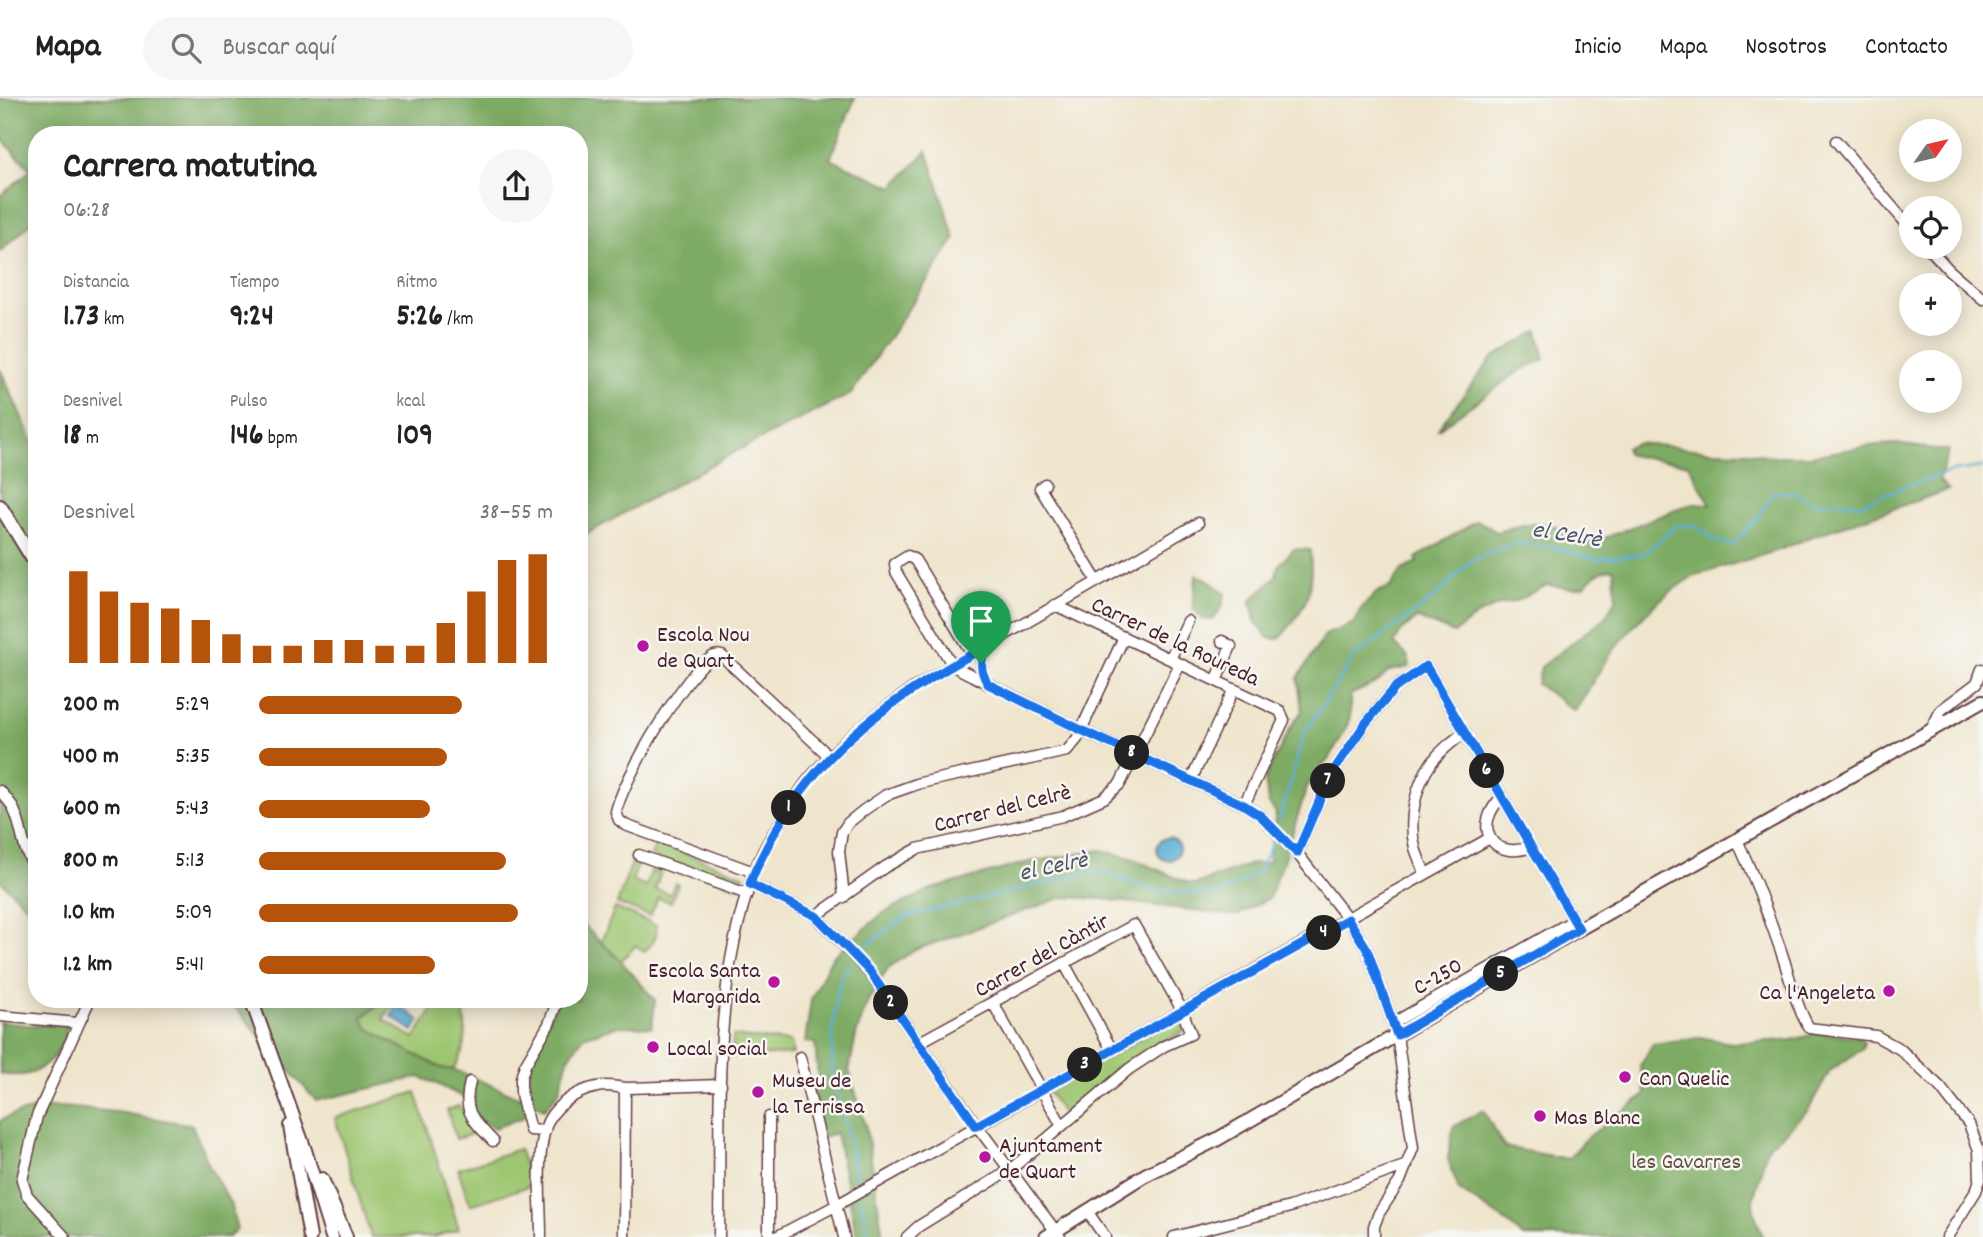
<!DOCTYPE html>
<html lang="es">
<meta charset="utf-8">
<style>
body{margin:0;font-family:Dekko,sans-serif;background:#f6f6f6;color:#222;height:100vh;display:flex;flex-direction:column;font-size:26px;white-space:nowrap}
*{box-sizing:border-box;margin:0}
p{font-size:23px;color:#767676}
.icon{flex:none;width:38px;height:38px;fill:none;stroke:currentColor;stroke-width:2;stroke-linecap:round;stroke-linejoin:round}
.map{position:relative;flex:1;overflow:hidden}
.drawer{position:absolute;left:28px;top:28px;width:560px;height:882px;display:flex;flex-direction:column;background:#fff;border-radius:28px;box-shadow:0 4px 18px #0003}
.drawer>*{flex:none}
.needle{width:46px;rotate:56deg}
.buttons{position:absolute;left:1899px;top:21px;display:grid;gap:14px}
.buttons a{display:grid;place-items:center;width:63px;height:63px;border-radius:50%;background:#fff;box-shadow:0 4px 18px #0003;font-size:35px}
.pin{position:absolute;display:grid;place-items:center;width:60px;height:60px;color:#fff;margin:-72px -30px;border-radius:50% 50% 50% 0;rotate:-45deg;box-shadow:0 0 7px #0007}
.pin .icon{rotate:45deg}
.km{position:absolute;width:35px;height:35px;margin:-18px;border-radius:50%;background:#222;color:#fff;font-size:19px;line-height:35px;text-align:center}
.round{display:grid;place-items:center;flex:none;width:74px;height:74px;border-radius:37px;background:#f6f6f6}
.headline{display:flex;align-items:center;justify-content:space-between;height:119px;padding:0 35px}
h1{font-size:38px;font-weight:800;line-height:52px}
.stats{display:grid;grid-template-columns:repeat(3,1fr);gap:10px;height:119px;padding:7px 35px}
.stats div{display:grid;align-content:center}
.stats b{font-size:30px;font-weight:800}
.stats small{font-size:19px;font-weight:400}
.stats p{font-size:19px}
.chart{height:196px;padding:14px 35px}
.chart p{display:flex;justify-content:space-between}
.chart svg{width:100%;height:126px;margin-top:7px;stroke:#b45309;stroke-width:6}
ul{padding:0 35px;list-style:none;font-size:23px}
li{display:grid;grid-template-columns:112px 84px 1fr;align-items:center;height:52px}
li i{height:18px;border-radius:9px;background:#b45309}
header{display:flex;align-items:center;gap:42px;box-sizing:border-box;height:98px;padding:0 35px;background:#fff;border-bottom:2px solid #e0e0e0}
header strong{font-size:33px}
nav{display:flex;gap:38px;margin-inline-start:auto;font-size:24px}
.search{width:490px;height:63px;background:#f6f6f6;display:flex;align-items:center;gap:18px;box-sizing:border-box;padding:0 24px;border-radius:38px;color:#767676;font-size:26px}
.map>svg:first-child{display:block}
.green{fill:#9ec671;stroke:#74724e;stroke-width:2}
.forest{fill:#7eab63;stroke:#646547;stroke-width:2}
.water{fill:#58afd5;stroke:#516780;stroke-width:2}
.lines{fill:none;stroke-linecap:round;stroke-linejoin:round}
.stream{stroke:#58afd5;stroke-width:2.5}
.minor-casing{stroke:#633d43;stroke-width:13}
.major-casing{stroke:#633d43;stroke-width:16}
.minor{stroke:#fff;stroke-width:10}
.major{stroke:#fff;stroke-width:12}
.route-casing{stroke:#fff;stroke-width:14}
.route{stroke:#1a73e8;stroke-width:9}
.poi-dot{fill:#b5179e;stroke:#f6f6f2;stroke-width:2.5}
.labels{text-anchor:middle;stroke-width:5;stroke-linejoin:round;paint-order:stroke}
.poi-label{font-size:23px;fill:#4a1f2b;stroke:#f6f6f2;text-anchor:start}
.street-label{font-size:23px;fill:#4a1f2b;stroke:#f6f6f2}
.park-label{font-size:23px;fill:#635140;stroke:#f6f6f2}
.water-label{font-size:24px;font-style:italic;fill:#4f5166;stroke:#f6f6f2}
</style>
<header>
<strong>Mapa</strong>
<div class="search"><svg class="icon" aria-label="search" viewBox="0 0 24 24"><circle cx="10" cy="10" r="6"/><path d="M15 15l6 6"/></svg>Buscar aquí</div>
<nav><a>Inicio</a><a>Mapa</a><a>Nosotros</a><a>Contacto</a></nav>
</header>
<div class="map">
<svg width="1983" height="1139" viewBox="0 0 1983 1139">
<rect width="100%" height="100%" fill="#f6f6f2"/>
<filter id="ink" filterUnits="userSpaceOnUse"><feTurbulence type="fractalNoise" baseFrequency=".0143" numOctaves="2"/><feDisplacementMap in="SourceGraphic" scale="14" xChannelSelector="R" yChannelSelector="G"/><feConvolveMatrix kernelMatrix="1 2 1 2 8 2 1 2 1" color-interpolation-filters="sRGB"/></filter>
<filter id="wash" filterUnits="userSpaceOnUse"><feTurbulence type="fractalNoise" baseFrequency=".00686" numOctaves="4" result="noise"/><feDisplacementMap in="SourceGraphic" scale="28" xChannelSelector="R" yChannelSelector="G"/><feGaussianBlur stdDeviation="1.57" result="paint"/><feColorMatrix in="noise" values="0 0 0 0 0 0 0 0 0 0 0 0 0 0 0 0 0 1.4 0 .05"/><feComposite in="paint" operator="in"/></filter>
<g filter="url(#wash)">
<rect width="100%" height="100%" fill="#efe5cc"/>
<!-- green -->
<path class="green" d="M656,745L744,777L739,789L651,758Z
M632,764L638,766L632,783L646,789L651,773L656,775L658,770L662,771L655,791L670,796L675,785L678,786L671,804L658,800L650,818L617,806Z
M615,810L656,827C658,840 653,845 644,854L636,847L621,863L601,844Z
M384,901H411L406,908L396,902L383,921L414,940L440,901H462C466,929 470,947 453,971H443L385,941L367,929L362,920L381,905Z
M1179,919L1184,933L1163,944L1065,1020L1048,993Z
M733,938L791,944L793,956L732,959Z
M416,994L459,1131L434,1139H371L335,1020Z
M459,1008L479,1034L456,1041L447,1012Z
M519,1051L532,1087L470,1107L458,1071Z"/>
<!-- forest -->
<path class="forest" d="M0,0H855L830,61L893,89L927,53L955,141L851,296L729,357L588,435L579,438V37H37V124L35,121L0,154V98L31,72L0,39Z
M1538,233L1545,261L1521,272L1437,332L1492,260Z
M0,271L37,353V805L30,812L0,782Z
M1639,345L1711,353L1749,354L1769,358H1809L1876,347L1899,346L1940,352H1949L1939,382L1948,392L1813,438L1782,451L1694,478C1660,498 1633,526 1610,557C1597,575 1587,595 1575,613L1537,586L1541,569L1604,520L1616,502L1614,471C1602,471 1592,478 1585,488L1572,490L1547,487L1516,503L1499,507L1479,516L1454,535L1417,520L1401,534L1394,545L1408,559L1409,569L1389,573L1378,584L1350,597V619L1345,633L1329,661L1321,669L1307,689L1283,764L1269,800L1238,817H1230L1103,801L1064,799L915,852L888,870L869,901L856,937L849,973L866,1029L883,1139H857L836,1035L822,1039L810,981L818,980L815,945L805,944L811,902L832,859L883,815L932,791L1029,764L1101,752L1131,760L1188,785L1196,786L1254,765H1268L1276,715L1268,704L1265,680L1292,627L1302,613L1298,580L1325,537L1354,525L1360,512L1377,494L1390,489L1402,472L1418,464L1416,460L1477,423L1488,428L1496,434C1515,429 1534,422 1553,428C1567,432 1581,446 1595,444L1690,406H1710L1688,366L1629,357L1626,353V349Z
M1294,451L1310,452C1314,495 1307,509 1279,541L1268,540L1255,523L1251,502L1275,480L1279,467Z
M1196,477L1207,481L1225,496L1222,509L1213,522L1202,521L1193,510Z
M579,823L621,863L655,902L652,929L618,928L583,939L568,961L559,994L544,1011L533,1006L524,1008L526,1018L495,1030L482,1024L465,1000L439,987L419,979L316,1003L228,901H384L362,919L367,929L385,941L443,971H453L521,1000V980L558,901H579V873L588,858L579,850Z
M0,924L27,927H67C66,948 49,970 28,976C20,978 8,977 0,976Z
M1818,935L1859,939L1864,944L1862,951L1830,973L1809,1011L1780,1039L1768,1047L1753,1102L1754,1114L1763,1139H1523L1511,1127L1459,1092L1448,1061L1453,1029L1483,1012L1504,1049L1568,1061L1587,1040L1645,997L1640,968L1653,946L1700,939L1731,945L1792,942Z
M62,1009L117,1014L192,1027L210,1070L230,1105L237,1131L229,1139H0V1023C20,1012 39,1010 62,1009Z"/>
<!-- water -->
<path class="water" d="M1157 751a11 11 0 1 1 22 0a11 11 0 1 1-22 0Z
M398,907L420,922L413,933L391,918Z"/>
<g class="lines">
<!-- stream -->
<path class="stream" d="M1280,721L1304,636L1354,559L1435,499L1472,462L1517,445L1552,449L1595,461L1644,456L1676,428L1695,427L1713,442L1733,447L1760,417L1773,394L1795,395L1815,405L1843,403L1861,406L1908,387L1954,373L1983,369
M864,849L905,819L1097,773L1160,793L1217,797L1258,775L1273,742
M848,867L839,886L833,929L832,977L846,1027L858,1088
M861,1102L868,1139"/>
</g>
</g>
<g filter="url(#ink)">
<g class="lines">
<defs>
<path id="minor" d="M1836,43L1911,131
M1928,149L1949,172L1983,201
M1045,386L1040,390L1097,483
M1055,507L1280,613L1284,622L1244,707
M985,549C981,565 979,571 987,586
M972,556L915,462L908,458L895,466L896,474L953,568L1081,632L1244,707L1261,718L1297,755L1348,821L1367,851L1397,937L1413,1050L1400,1083L1379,1115L1374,1128V1139
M1170,561L1188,523
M1216,583L1231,548L1222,543
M1931,632L1941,612L1977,585L1982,571
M1191,682L1234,591
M0,693C5,699 11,704 14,712C24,733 20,750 37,772
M1502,699C1472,728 1491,763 1531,749
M1737,742C1754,778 1768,816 1781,853C1790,879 1795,906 1809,930L1876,938L1900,951L1940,989L1969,1026L1979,1052L1980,1082L1976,1093L1947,1139
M1297,755L1330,678L1365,626L1395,590L1426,568L1579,831
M639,757L747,796
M754,774L625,727L619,722L616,714C622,683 685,575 712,559C717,557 717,557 722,558L829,658
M1425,776C1422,768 1418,759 1415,750C1408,722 1415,688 1432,664C1441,652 1453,643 1465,634
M750,786L816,818L870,875L977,1028L1060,1139
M844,799L839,753L842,734L848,725L864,712L886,697L920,685L1067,653L1077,641L1124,539
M816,818L885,769L917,751L1063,718L1104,700L1120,686L1180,566
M1064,865L1112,952
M993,905L1062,1028
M0,918L78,925
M1393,925L1574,822
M800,959L844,1139
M470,984C462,1014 473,1022 493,1043
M545,1033L530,1032L521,996V980L525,967L549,926L558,901
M1087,1113L1105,1139
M65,1139L27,1097L22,1082L37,1018L90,901
M541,1139C541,1104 536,1065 545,1031C551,1009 576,993 597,989C607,986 619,990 629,990C660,989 690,988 721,987
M624,1139L625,990
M719,1139C721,1019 711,892 753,777C761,754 775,732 788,712C795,702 801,690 809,681C840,644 877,615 917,588L1198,425
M769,1139V1019
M776,1139L835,1108L1490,740
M907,1139L919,1128L1010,1072L1129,971L1164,948L1191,936L1182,912L1134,827L918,945
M1174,1139L1290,1109L1407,1067"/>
<path id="major" d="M0,408L37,468
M251,901L305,1052L332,1139
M290,1028L310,1139
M322,1081L346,1139
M1046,1139L1145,1077L1216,1042L1579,831L1983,603"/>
</defs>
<!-- minor casing -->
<use href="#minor" class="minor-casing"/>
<!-- major casing -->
<use href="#major" class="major-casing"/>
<!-- minor -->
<use href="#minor" class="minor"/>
<!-- major -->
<use href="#major" class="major"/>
</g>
</g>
<g class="lines" filter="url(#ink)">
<defs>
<path id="route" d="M985,549C981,565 979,571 988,586L1081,632L1244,707L1261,718L1297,755L1330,678L1365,626L1395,590L1426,568L1579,831L1397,937L1367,851L1348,821L976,1028L870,874L816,818L750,786C755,771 763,757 770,743C819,649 895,598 985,549Z"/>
</defs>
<!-- route casing -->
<use href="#route" class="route-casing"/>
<!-- route -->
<use href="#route" class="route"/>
</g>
<!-- markers -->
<g class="poi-dot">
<circle cx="643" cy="548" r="7"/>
<circle cx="774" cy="884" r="7"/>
<circle cx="1889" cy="893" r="7"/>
<circle cx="653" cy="949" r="7"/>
<circle cx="1625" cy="979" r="7"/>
<circle cx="758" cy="994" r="7"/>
<circle cx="1540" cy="1018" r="7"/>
<circle cx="985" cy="1059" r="7"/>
</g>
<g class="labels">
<!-- poi labels -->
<g class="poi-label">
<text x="657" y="543">Escola Nou<tspan x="657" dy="26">de Quart</tspan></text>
<text x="760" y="879" text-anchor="end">Escola Santa<tspan x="760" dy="26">Margarida</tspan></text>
<text x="1875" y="901" text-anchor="end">Ca l'Angeleta</text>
<text x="667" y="957">Local social</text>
<text x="1639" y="987">Can Quelic</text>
<text x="772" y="989">Museu de<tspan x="772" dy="26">la Terrissa</tspan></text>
<text x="1554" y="1026">Mas Blanc</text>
<text x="999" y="1054">Ajuntament<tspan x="999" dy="26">de Quart</tspan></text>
</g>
<!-- street labels -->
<g class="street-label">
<text transform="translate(1176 542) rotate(25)" y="8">Carrer de la Roureda</text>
<text transform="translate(1002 709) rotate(-14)" y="8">Carrer del Celrè</text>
<text transform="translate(1041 856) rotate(-29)" y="8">Carrer del Càntir</text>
<text transform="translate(1437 877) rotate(-30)" y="8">C-250</text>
</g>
<!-- park labels -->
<g class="park-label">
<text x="1686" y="1070">les Gavarres</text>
</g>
<!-- water labels -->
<g class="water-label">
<text transform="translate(1567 435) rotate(9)" y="8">el Celrè</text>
<text transform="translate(1053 767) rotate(-12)" y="8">el Celrè</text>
</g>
</g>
</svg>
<div class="buttons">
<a><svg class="needle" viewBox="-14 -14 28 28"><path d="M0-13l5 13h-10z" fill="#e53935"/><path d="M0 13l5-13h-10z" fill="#767676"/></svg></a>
<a><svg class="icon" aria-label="locate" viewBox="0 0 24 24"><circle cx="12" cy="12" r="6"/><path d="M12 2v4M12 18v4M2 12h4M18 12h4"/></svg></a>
<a>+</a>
<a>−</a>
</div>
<div class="pin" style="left:981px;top:565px;background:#1e9e55"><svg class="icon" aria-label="arrive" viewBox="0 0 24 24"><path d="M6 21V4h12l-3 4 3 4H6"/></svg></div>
<b class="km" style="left:789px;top:710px">1</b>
<b class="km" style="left:891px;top:905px">2</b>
<b class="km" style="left:1085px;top:967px">3</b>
<b class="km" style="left:1324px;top:835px">4</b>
<b class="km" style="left:1501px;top:876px">5</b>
<b class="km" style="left:1487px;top:673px">6</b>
<b class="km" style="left:1328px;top:683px">7</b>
<b class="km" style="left:1132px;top:655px">8</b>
<section class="drawer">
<div class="headline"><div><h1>Carrera matutina</h1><p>06:28</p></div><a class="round"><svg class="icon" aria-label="share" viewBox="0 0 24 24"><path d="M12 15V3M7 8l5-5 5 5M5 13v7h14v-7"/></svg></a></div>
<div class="stats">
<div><p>Distancia</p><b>1.73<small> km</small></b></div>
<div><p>Tiempo</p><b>9:24</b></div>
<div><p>Ritmo</p><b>5:26<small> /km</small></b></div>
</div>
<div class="stats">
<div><p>Desnivel</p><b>18<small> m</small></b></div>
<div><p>Pulso</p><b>146<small> bpm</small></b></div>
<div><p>kcal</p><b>109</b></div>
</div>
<div class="chart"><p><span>Desnivel</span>38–55 m</p>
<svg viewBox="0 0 160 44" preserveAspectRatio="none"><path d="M5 44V12M15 44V19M25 44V23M35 44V25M45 44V29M55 44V34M65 44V38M75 44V38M85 44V36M95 44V36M105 44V38M115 44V38M125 44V30M135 44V19M145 44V8M155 44V6"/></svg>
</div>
<ul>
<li><b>200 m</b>5:29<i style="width:69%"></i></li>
<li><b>400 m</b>5:35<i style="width:64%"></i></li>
<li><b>600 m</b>5:43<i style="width:58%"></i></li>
<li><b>800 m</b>5:13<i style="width:84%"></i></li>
<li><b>1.0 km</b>5:09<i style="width:88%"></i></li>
<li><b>1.2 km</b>5:41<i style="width:60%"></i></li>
</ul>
</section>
</div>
